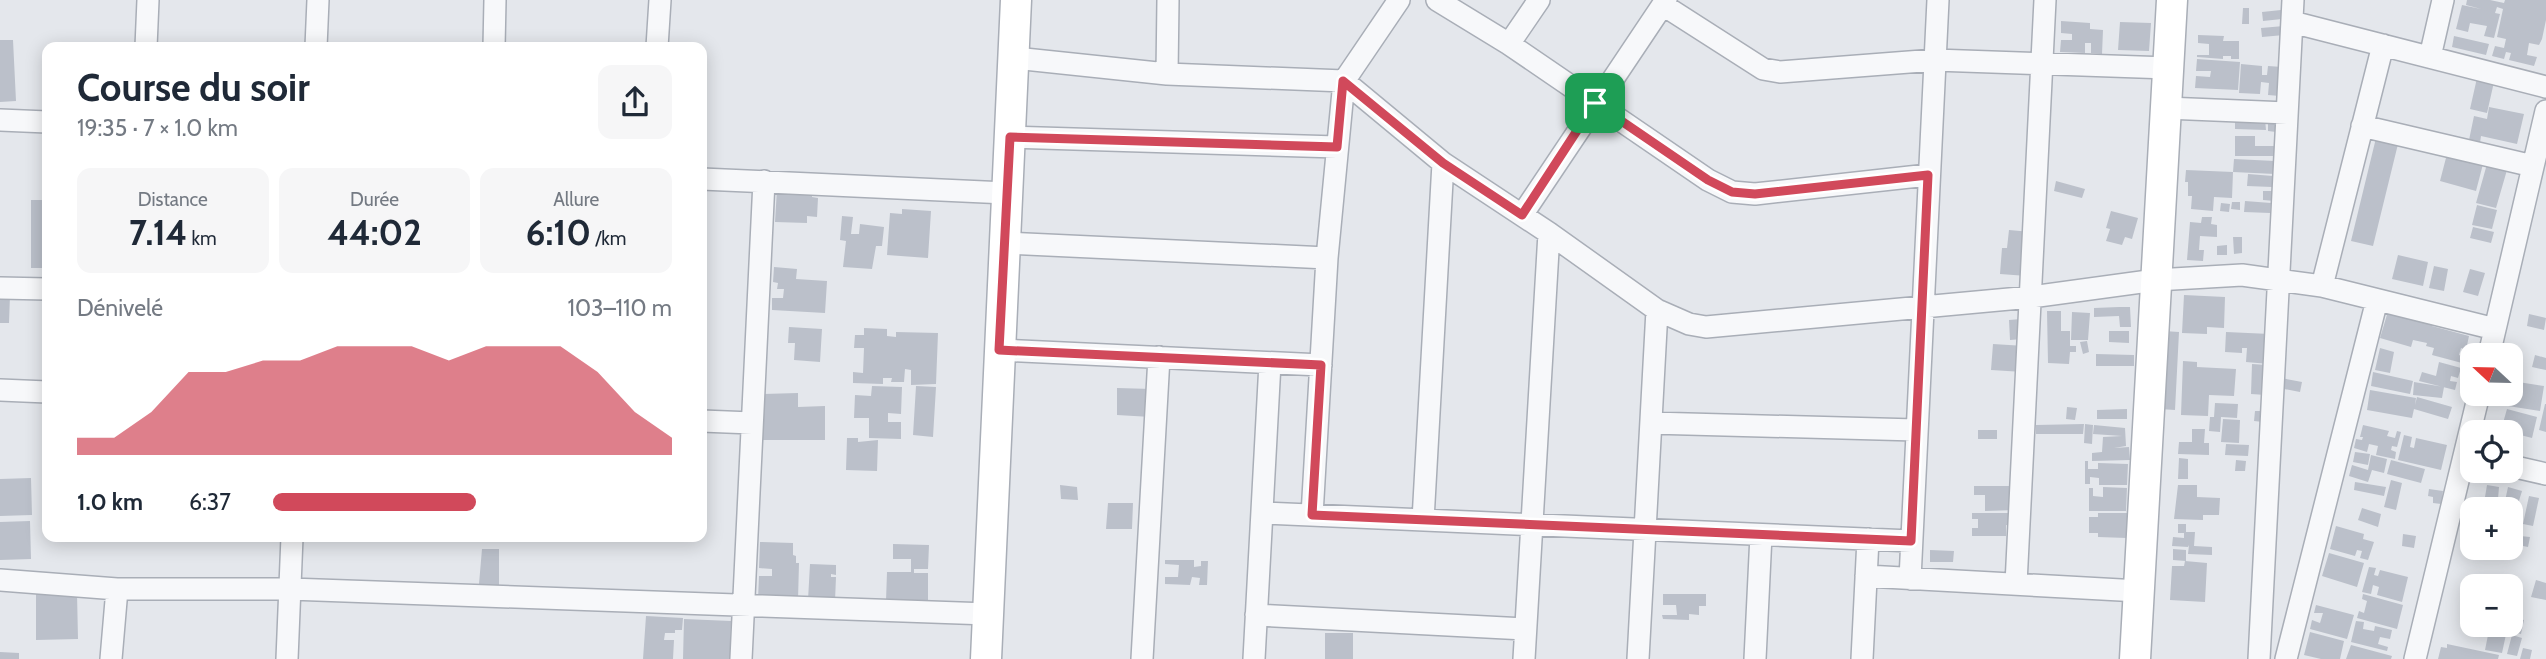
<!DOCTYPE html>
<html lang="fr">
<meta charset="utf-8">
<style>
body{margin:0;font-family:Cabin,sans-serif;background:#f6f6f7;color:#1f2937;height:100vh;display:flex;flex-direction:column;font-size:26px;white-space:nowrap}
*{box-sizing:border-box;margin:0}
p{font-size:23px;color:#747a83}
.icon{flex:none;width:38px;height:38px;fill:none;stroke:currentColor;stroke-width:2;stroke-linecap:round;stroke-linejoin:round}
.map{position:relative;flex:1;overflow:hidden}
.sheet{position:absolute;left:42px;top:42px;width:665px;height:500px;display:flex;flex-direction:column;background:#fff;border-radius:14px;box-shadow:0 4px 18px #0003}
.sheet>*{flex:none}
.needle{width:46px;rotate:292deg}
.tools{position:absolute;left:2460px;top:343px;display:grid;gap:14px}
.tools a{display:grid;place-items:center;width:63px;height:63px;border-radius:14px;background:#fff;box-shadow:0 4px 18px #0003;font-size:35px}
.pin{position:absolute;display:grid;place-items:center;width:60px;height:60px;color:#fff;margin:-30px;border-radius:14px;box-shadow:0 4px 10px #0006}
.round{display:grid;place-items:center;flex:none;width:74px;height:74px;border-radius:14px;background:#f6f6f7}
.summary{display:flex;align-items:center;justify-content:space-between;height:119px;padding:0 35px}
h1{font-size:38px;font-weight:800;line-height:52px}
.stats{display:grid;grid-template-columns:repeat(3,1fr);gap:10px;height:119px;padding:7px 35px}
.stats div{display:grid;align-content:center;border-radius:14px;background:#f6f6f7;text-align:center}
.stats b{font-size:35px;font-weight:800}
.stats small{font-size:19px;font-weight:400}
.stats p{font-size:19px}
.chart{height:196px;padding:14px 35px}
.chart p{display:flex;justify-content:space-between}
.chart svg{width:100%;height:126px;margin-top:7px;fill:#d1495b;opacity:.7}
ul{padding:0 35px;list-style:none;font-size:23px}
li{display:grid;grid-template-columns:112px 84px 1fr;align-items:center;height:52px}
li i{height:18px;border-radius:9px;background:#d1495b}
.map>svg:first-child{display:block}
.building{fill:#bbc0ca}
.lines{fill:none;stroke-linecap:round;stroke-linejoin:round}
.street-casing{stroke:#a9aeb7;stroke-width:24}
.secondary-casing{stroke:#a9aeb7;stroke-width:33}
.street{stroke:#f7f8fa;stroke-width:21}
.secondary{stroke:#fff;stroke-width:30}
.route-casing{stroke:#fff;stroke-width:14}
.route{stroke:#d1495b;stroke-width:9}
</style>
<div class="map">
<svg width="2546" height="659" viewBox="0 0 2546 659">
<rect width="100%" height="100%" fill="#e4e7ec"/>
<!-- building -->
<path class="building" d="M2467,0H2490L2504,3L2505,0H2546V20L2542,39L2539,45L2529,43L2527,55L2537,57L2534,66L2509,60L2511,53L2506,52L2504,59L2492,56L2495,46L2504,48L2506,39L2497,37L2503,9L2497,7L2495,13L2500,14L2494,38L2484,36L2487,26L2470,23L2468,32L2456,29L2462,5L2481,9L2466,5Z
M2243,8H2249V24H2242Z
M2281,10L2282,19L2263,21L2262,12Z
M2061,21L2090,23V29L2103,30L2102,54L2091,53V43H2085V53L2060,52L2061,40H2072V34L2061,33Z
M2120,22L2151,23L2149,51L2118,50Z
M2284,26V35L2262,37L2261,28Z
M2198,35L2224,36L2223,41H2239V59H2231V56H2223V59L2197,57V55H2209V44L2198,43Z
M2454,36L2489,44L2486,55L2452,47Z
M0,40H13L16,101L0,102Z
M2197,59L2240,62L2238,90L2195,88L2196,76L2210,77L2211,71H2196Z
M2241,64L2262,66V75H2267L2268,66L2282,67L2280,96L2268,95L2269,83L2261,82L2260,94L2239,93Z
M2477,78L2494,82L2487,113L2470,109Z
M2489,107L2524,114L2517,144L2481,136L2480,143L2469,140L2474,116L2487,119Z
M2265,119L2266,130L2235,129V120Z
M2268,121H2277L2276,132L2268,131Z
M2235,136H2255V146H2275L2274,156H2235Z
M2376,138L2398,144L2373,246L2351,241Z
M2447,154L2483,164L2476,191L2440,181Z
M2234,159L2275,161V174L2233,172Z
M2487,164L2507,170L2496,208L2476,203Z
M2186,170L2233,172L2232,198L2214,197L2213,211L2191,209L2192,196H2188V182H2185Z
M2248,174L2273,176L2272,187L2247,186Z
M2056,181L2085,189L2082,198L2054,191Z
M777,189L812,191V197L818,198L817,217L807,216V223L775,222Z
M2263,191H2275V201L2263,200Z
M31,200H47V268H31Z
M2245,201L2271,203L2270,213L2244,212Z
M2232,202H2240V210L2231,209Z
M2221,203L2230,204L2229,212L2220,211Z
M2477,205L2497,210L2492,229L2472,225Z
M902,209L931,211L928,258L887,255L890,213L902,214Z
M2111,211L2138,218L2132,239L2125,237L2122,245L2106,241L2110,229L2106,228Z
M842,216L853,217L851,234H859L860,224L884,227L882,246H876L872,269L843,267L846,241L840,240Z
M2202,217H2212L2211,224L2217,225V237L2200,236L2199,250H2204L2203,261L2187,260L2190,222L2201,223Z
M2473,227L2494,232L2491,243L2470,238Z
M2009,230L2031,232L2027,276L2000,274L2002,248H2007Z
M2233,237H2242V253L2234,254Z
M2227,245V255H2217V246Z
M2398,255L2428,262L2423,286L2392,279Z
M2434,266L2448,269L2444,291L2429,288Z
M774,267L797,269L796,279L827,281L825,313L772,310V298H783L784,289H777L778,283L773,282Z
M2470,269L2485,273L2478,296L2463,292Z
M0,294L10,295L9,323H0Z
M2184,295L2225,297L2224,328L2207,327V334L2182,333Z
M2119,307H2130L2131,327H2120L2119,316L2094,317V308Z
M2389,308L2433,320L2432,326L2469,336L2466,350L2461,348L2459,355L2464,357L2462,363L2432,355L2434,348L2426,346L2427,343L2413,340L2411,347L2380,338Z
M2047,311H2061V331H2070V346H2076V352H2070L2069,364L2048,363Z
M2072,312L2090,313L2088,340H2071Z
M2529,314L2546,318L2544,330L2527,326Z
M2021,319L2022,339L2010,340L2009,320Z
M789,327L822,329L820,362L794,360L795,343H788Z
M864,328L887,329V336L896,337V332L938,333L936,384L911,385V370L905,369L904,382H891L892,378H883V384L853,383V372L863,373L864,348H854L855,335H864Z
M2109,331H2129V343L2109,342Z
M2164,331L2179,332L2175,410L2159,409Z
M2226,332L2270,334L2269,364L2246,362L2247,348H2242V353L2225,352Z
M2087,341L2089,352L2083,354L2080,342Z
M1993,344L2025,346L2023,372L1991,370Z
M2380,348L2394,352L2390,373L2375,370Z
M2096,354L2134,355V366H2096Z
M2535,355L2546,358V370L2532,367Z
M2183,361L2197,362V367L2236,369L2234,396L2209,395L2208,416L2181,415Z
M2439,362L2461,368L2458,378L2451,376L2450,381L2457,382L2455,390L2419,381L2422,372L2436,376Z
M2252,364L2267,365L2266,395L2251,394Z
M2373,372L2413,381L2410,394L2371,386Z
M2281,378L2302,382L2300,392L2279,388Z
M2512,381L2544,386L2540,411L2508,406Z
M2414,382L2444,387L2442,398L2413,395Z
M872,386L902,387L901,414L888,413V422H901V439L869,438V418H854L855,395L871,396Z
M916,386L936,387L933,437L913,435Z
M1117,388L1152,389L1151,417L1117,415Z
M2370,390L2416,398L2415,405L2417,397L2452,407L2448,419L2414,409L2412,418L2367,410Z
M798,393V407L825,406V440H763V394Z
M2215,403L2238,404L2237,418L2221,417L2220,432L2209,431L2210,417H2214Z
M2545,404H2546V432L2539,430Z
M2067,407L2077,408L2075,420L2066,419Z
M2127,409V419H2097V410Z
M2507,409L2537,417L2532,438L2501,430Z
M2255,411H2264L2263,422L2254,421Z
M2223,419L2240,420L2239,443L2221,442Z
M2084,424L2083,434H2036V425Z
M2085,424L2093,425L2092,444L2084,443Z
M2094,425L2125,428L2126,446L2114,448L2129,447L2130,460L2092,461V453L2102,452L2103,437L2122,436L2093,434Z
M2363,425L2389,431L2387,436L2395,438L2397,431L2401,432L2397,447L2392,446L2391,450L2396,452L2395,459L2376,455L2378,446L2369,444L2367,452L2354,448L2356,439L2362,440L2363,437H2360Z
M2192,429H2205L2204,443H2209V455L2178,454L2179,442H2192Z
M1978,430H1997V439H1978Z
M2404,435L2412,437L2410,447L2414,448L2416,438L2447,445L2441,470L2398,460Z
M847,438H858V442L878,440L877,471L846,470Z
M2226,444L2249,445L2248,456L2225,455Z
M2355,452L2370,454L2368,465L2353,462Z
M2371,455L2387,459L2384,473L2372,470L2368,482L2349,476L2352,465L2368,470Z
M2179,458L2188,459V479H2178Z
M2236,460L2246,461L2245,471H2235Z
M2391,460L2425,469L2421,483L2387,474Z
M2085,461H2088V469H2098V463L2128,464L2127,485H2099V478L2090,477V484H2085Z
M31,478L32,515L0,516V479Z
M2391,480L2402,483L2396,510L2384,507Z
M2355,482L2386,487L2384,496L2354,490Z
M1060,485L1077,487L1078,500L1061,499Z
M2178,485H2197V497L2220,498L2219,515H2203V520L2174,519Z
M2487,485L2499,487L2498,499L2485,497Z
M1974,486H2017V510L1985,511V495H1974Z
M2103,487L2127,488L2126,511H2089V488H2093V496L2103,497Z
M2508,487L2522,491L2518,504L2505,501Z
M2429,489L2443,491L2441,504L2433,503V497L2428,496Z
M2529,496L2539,498L2533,526L2523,524Z
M1108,503H1133L1132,529H1106Z
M2362,508L2381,514L2378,527L2358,520Z
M1972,513H2016V526L2006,525V536H1972V528H1978V519H1972Z
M2098,513H2128L2127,538L2098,537V533H2089V517H2098Z
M30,521L31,559L0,560V522Z
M2178,524H2186V532H2195L2194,546L2212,547V555L2188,554L2189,545L2188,547L2172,546L2173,537L2184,538V533H2178Z
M2336,526L2364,534L2363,539L2374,542L2368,560L2360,558L2362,551L2357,550L2355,556L2330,549Z
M2403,534L2416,536L2414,548L2402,546Z
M2520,536L2530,537L2528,547L2518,545Z
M760,542L793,543V555L796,556V563H799L798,600L758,599L759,576H772V569L759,568Z
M893,544L929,545L928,569H914V573H928V602L886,601L887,572H911V559H893Z
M482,549H499V585L479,584Z
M2173,549L2186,550V561L2173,560Z
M1930,550L1954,551L1953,562H1930Z
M2329,553L2364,563L2357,587L2322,576Z
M1165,560H1194V567L1201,566V561H1208L1207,585H1199L1200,578L1192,577L1190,585L1165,584V577H1178L1179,565L1165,564Z
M2185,561L2207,563L2205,602L2170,600L2172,566H2184Z
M810,564L836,565V575L831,574V577H836L835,601L808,600Z
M2369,567L2376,568L2374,575L2378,576L2380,570L2408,577L2402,602L2377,595L2379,587L2373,585L2371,594L2362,592Z
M2502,576L2516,578L2513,597L2511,586H2500Z
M2536,580L2546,583V600L2531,597Z
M36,593H77L78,639L36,640Z
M1663,594H1706V606H1699V615L1689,614V620L1663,619L1662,615H1677L1676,605H1663Z
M2363,594L2403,605L2397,629L2357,618L2359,611L2364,613L2367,601L2362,599Z
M2316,605L2354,615L2347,639L2310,629L2312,620L2320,623L2323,613H2314Z
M646,616L683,618L682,630H675V633H665L664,640H674L673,659H643Z
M2513,617L2524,620L2521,634L2510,631Z
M684,619L731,621L730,659H683Z
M2356,621L2364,622L2363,629L2374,631L2375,626L2392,630L2390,639L2380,637L2378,644L2388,647L2387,651L2351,642Z
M2490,625H2508L2502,653L2485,650Z
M2310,632L2344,641L2340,659H2321L2304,655Z
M1325,633H1353V659H1325Z
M2512,635L2522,638L2517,656L2507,654Z
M2447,644L2499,655L2498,659H2438L2441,647L2447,648Z
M2351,645L2392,656L2391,659H2346Z
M2523,648L2532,650L2530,659H2520Z
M0,652L19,653V659H0Z"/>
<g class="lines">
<defs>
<path id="street" d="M1437,0L1509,44L1708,180L1732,192L1755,194L1928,175
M1663,5L1763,69L1780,72L1935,60L2168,68
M2292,22L2546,87
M1509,44L1539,0
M146,47L148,0
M316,47L318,0
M494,47L495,0
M657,47L660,0
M2430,57L2443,0
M1015,58L1167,74L1344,81L1443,163L1549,233L1657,310L1689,324L1706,327L2031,297L2156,280L2242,275L2322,286L2495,329
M1167,74L1168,0
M2166,108L2287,113
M0,120L47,122
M2362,126L2533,166
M1010,137L1337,147
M702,179L1006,193
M1522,215L1666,0
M1005,243L1327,258
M2322,286L2383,45
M0,288L47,289
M999,350L1321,365
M2489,355L2546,111
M0,390L47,392
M702,421L752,423
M1651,423L1916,430
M2511,466L2546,474
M1262,513L1911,541
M1312,515L1327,258L1344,81L1399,0
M1423,520L1443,163
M1866,576L2139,591
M1910,579L1938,0
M0,580L117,589H290L988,614
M2016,584L2045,0
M1256,615L1525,629
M111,659L117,589
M287,659L292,537
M741,659L764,181
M1142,659L1159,357
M1254,659L1270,363
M1524,659L1549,233
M1638,659L1657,310
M1755,659L1761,535
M1862,659L1868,539
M2259,659L2293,0
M2286,659L2377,300
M2415,659L2479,394"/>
<path id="secondary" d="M986,659L1016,0
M2135,659L2172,0"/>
</defs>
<!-- street casing -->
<use href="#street" class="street-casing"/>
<!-- secondary casing -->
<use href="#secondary" class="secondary-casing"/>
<!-- street -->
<use href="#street" class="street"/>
<!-- secondary -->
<use href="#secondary" class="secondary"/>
</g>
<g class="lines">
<defs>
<path id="route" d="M1343,81L1443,163L1522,215L1595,103L1708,180L1732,192L1755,194L1928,175L1911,541L1312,515L1321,365L999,350L1010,137L1337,147Z"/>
</defs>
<!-- route casing -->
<use href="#route" class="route-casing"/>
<!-- route -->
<use href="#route" class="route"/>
</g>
</svg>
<div class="tools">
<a><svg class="needle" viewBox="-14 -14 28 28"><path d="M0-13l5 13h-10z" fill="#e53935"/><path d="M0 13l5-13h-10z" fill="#747a83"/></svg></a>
<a><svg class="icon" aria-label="locate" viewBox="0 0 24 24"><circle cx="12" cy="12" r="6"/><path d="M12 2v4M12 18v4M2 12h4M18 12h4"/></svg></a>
<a>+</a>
<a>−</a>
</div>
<div class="pin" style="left:1595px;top:103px;background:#1e9e55"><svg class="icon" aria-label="arrive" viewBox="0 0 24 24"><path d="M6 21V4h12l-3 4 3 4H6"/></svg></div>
<section class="sheet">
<div class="summary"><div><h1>Course du soir</h1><p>19:35 · 7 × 1.0 km</p></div><a class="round"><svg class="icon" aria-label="share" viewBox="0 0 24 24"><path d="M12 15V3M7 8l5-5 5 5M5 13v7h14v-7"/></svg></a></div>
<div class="stats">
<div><p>Distance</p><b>7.14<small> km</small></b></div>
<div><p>Durée</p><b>44:02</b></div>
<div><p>Allure</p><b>6:10<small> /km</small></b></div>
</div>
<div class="chart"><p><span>Dénivelé</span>103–110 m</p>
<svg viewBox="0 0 160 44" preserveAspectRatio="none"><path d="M0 44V38L10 38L20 29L30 15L40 15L50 11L60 11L70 6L80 6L90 6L100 11L110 6L120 6L130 6L140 15L150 29L160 38V44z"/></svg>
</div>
<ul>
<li><b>1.0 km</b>6:37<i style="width:51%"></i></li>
</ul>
</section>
</div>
